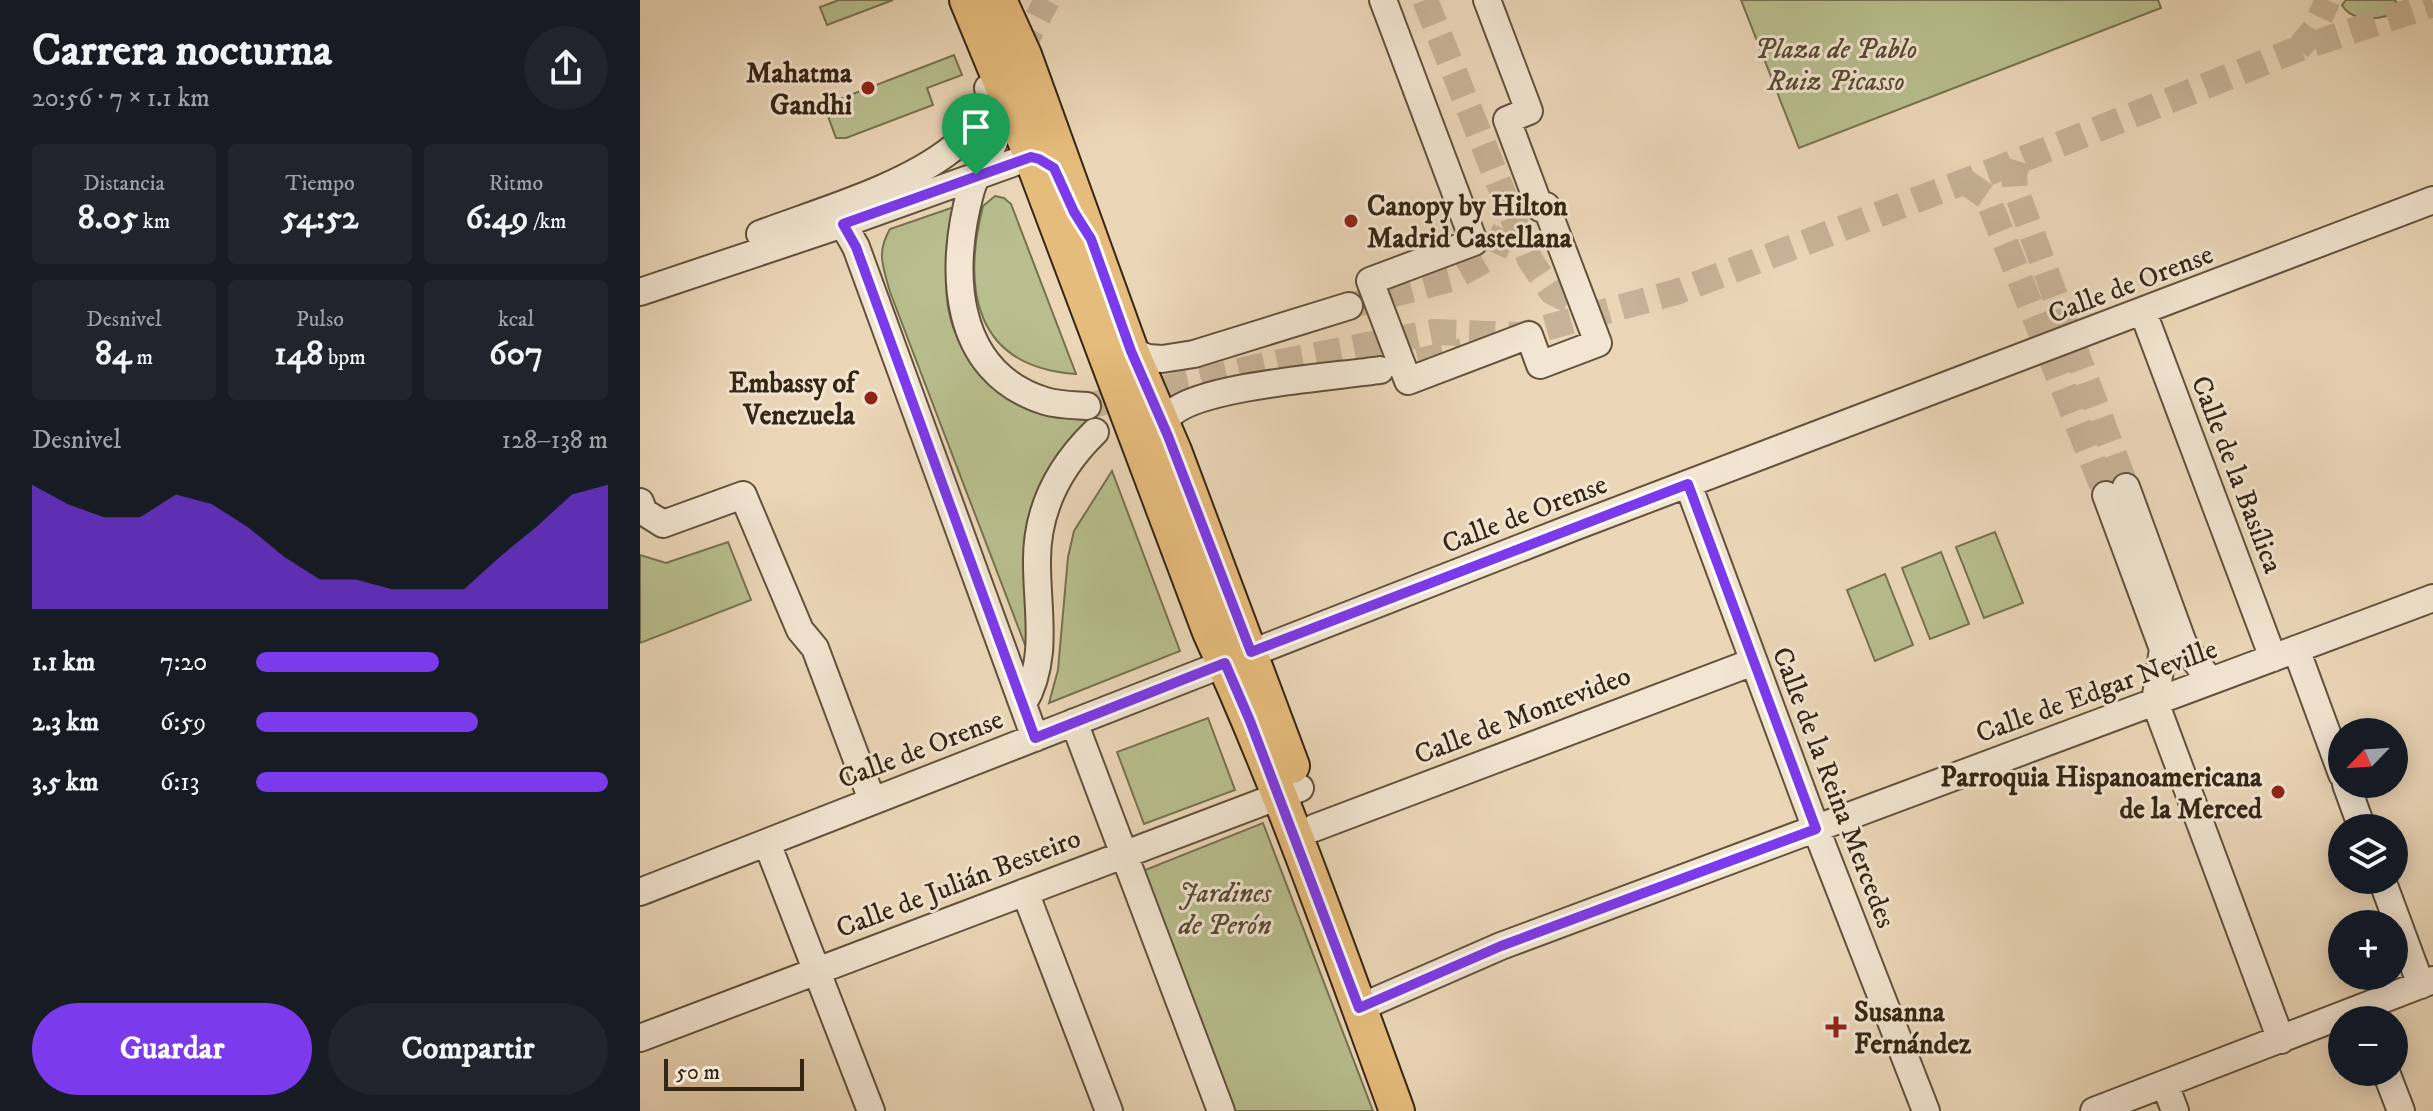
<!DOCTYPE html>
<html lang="es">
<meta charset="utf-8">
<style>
body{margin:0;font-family:"IM FELL DW Pica",serif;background:#20242c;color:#f1f3f6;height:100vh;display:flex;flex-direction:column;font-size:30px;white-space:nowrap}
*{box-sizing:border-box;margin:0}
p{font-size:26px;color:#9ea1a6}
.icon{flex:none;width:44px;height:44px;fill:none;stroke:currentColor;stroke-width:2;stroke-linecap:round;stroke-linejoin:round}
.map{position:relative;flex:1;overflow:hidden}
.panel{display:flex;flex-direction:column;background:#171b24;width:640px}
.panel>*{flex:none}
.needle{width:52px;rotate:245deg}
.tools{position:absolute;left:1688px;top:718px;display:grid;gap:16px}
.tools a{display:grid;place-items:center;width:80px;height:80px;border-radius:50%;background:#171b24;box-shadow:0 4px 20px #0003;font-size:40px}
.scale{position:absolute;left:24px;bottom:20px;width:140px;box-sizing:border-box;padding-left:8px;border:4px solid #352514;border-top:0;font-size:22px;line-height:28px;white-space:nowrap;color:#352514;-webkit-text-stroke:6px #f2e5d1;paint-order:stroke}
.pin{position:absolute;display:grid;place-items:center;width:68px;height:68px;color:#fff;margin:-82px -34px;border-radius:50% 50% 50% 0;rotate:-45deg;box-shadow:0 0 8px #0007}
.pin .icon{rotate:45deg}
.round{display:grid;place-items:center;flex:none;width:84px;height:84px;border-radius:42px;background:#20242c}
.summary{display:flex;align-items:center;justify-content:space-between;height:136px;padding:0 32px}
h1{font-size:44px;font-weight:700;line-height:60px}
.stats{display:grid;grid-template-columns:repeat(3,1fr);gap:12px;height:136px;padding:8px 32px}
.stats div{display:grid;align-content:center;border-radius:8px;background:#20242c;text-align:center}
.stats b{font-size:34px;font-weight:700}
.stats small{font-size:22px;font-weight:400}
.stats p{font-size:22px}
.chart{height:224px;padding:16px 32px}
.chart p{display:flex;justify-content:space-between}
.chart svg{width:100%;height:144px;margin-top:8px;fill:#7c3aed;opacity:.7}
.cta{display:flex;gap:16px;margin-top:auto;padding:16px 32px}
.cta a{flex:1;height:92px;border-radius:48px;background:#7c3aed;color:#fff;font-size:32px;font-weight:700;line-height:92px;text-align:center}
.cta a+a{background:#20242c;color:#f1f3f6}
ul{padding:0 32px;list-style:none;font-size:26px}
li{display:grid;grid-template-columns:128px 96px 1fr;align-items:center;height:60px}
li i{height:20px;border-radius:10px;background:#7c3aed}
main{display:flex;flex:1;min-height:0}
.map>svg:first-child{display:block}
.green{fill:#b8be8e;stroke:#767251;stroke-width:2}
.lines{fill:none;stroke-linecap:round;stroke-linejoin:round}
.minor-tunnel{stroke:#c7b397;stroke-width:26;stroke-dasharray:26 13;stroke-linecap:butt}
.minor-casing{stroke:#62523d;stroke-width:30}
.major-casing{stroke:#352514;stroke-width:38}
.minor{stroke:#f2e5d1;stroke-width:26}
.major{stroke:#e6bc7c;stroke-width:34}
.route-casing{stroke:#fff;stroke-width:16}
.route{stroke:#7c3aed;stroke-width:10}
.poi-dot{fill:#8f2418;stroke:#f2e5d1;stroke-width:3}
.labels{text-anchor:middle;stroke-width:6;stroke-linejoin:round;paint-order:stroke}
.park-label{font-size:28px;font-style:italic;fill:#564b32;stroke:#f2e5d1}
.poi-label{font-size:28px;font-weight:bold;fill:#352514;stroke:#f2e5d1;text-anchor:end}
.street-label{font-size:28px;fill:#352514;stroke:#f2e5d1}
</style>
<main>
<section class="panel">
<div class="summary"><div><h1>Carrera nocturna</h1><p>20:56 · 7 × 1.1 km</p></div><a class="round"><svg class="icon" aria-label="share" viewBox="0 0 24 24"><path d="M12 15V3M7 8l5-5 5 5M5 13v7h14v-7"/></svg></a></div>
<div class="stats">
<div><p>Distancia</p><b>8.05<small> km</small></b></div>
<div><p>Tiempo</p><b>54:52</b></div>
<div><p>Ritmo</p><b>6:49<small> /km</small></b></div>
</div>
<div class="stats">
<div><p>Desnivel</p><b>84<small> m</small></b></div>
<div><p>Pulso</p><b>148<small> bpm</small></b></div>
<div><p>kcal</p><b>607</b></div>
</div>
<div class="chart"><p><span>Desnivel</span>128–138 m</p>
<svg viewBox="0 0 160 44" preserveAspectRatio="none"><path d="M0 44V6L10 12L20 16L30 16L40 9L50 12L60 19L70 28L80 35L90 35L100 38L110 38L120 38L130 28L140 19L150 9L160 6V44z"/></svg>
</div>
<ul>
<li><b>1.1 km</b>7:20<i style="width:52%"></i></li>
<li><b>2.3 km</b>6:59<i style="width:63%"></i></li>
<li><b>3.5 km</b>6:13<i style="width:100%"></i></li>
</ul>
<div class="cta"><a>Guardar</a><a>Compartir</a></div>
</section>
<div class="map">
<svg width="1793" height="1111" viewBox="0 0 1793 1111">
<rect width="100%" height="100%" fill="#ebd7b8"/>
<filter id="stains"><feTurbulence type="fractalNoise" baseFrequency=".0025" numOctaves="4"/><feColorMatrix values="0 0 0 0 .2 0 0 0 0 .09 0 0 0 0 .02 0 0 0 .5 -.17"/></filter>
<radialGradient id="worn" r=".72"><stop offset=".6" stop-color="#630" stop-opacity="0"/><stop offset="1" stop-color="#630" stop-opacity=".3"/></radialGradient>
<!-- green -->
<path class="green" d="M199,0H253L187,25L180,7Z
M1101,0H1518L1521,8L1159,148Z
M1706,0H1754L1765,10C1745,18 1715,26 1702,5Z
M314,55L322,75L287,88L293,105L206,138H196L184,105Z
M355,196L364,198L371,204L436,374C334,367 322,289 343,206Z
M314,207C310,238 304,269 307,300C313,353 355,404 408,416C422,419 437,418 451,416L452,418L424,446L405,477L392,508L387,598V650L250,292C243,266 236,253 250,229Z
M472,471L540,651L409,703L418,670L428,557L434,531Z
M1355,532L1383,603L1344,618L1316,547Z
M88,542L111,600L0,643V555L26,563Z
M1301,552L1329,624L1290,639L1262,568Z
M1245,574L1273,645L1235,661L1207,590Z
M568,718L595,790L504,824L477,752Z
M623,823L733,1111H595L500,872Z"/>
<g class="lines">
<!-- minor-tunnel -->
<path class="minor-tunnel" d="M785,0L890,260L912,292L958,314
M1658,49L1674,30L1688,0
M313,148L370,71L407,0
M1378,161L1374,174L1375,188L1486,487
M1324,181L1347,197L1466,495
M709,306L811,279L853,255L872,216
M740,370L822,351
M447,406L621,366L794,332L880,335L1036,292L1378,161L1658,49L1793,4"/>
<defs>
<path id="minor" d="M743,0L834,242L730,281L768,381L889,335L900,365L958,343L906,206L900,208L867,120L889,111L847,0
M348,88C350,99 358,111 358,123C358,147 338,166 331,190C309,268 311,372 405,401C418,405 433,405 447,406
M203,224L216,247L395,738
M120,234C181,211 263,188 313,148
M0,292L203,224L381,160L391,157L409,163
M1503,312L1633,658
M491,351L508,358L522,359L554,354L709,306
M525,428C526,421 528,416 533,412C567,385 693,377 740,370
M1048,484L1176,829L1286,1111
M1486,487L1543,643L1570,681
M1466,495L1523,649L1515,702L1641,1040
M0,502L4,512L23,524L103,495L160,630L175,648L232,800
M1656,649L1702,774
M383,704C409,660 397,611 397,564C396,511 418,468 455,432
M434,722L581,1111
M1706,784L1722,828
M674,828L1113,662
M127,843L231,1111
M1742,880L1781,985
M0,892L934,527L1793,200
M385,892L469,1111
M719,1008L861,946L1793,598
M0,1038L660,788
M1746,1072L1761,1111
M1525,1084L1535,1111
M1454,1111L1793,980"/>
<path id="major" d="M327,0L386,143L570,632C641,787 698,950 757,1111
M359,0L384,55L491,351L534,451L652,766"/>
</defs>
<!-- minor casing -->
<use href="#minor" class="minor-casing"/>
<!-- major casing -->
<use href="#major" class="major-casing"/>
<!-- minor -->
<use href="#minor" class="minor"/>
<!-- major -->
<use href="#major" class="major"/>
</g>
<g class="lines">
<defs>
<path id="route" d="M391,157L399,159L414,168L434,212L451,239L491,351L528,436L611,652L1048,484L1176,829L861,946L719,1008L610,721L585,663L395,738L216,247L203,224Z"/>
</defs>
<!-- route casing -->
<use href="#route" class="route-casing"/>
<!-- route -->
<use href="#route" class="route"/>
</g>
<!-- markers -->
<g class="poi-dot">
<circle cx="228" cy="88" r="8"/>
<circle cx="711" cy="221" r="8"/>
<circle cx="231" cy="398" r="8"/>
<circle cx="1638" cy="792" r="8"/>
<path d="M1192 1015h8v8h8v8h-8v8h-8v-8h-8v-8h8z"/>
</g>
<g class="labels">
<!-- park labels -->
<g class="park-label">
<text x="1196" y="58">Plaza de Pablo<tspan x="1196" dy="32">Ruiz Picasso</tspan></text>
<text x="585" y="902">Jardines<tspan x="585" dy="32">de Perón</tspan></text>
</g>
<!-- poi labels -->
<g class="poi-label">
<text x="212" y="82">Mahatma<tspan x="212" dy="32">Gandhi</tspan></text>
<text x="727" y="215" text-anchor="start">Canopy by Hilton<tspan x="727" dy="32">Madrid Castellana</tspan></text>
<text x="215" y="392">Embassy of<tspan x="215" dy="32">Venezuela</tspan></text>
<text x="1622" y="786">Parroquia Hispanoamericana<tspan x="1622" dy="32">de la Merced</tspan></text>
<text x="1214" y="1021" text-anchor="start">Susanna<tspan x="1214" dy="32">Fernández</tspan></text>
</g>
<!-- street labels -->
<g class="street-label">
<text transform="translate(1490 283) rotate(-21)" y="10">Calle de Orense</text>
<text transform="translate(1598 474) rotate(69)" y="10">Calle de la Basílica</text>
<text transform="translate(884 513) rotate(-21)" y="10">Calle de Orense</text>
<text transform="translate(1456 690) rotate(-20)" y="10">Calle de Edgar Neville</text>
<text transform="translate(882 714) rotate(-21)" y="10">Calle de Montevideo</text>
<text transform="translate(280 748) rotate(-21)" y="10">Calle de Orense</text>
<text transform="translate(1195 787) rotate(69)" y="10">Calle de la Reina Mercedes</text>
<text transform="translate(318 882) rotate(-21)" y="10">Calle de Julián Besteiro</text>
</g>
</g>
<rect width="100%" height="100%" filter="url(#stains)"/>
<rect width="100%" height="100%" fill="url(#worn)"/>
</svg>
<div class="tools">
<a><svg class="needle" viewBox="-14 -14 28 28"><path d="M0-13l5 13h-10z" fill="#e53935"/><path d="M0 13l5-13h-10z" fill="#9ea1a6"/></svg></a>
<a><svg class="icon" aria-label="layers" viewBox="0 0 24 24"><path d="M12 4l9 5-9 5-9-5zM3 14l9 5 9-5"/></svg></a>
<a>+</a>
<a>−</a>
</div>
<div class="scale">50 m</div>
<div class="pin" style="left:336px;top:175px;background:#1e9e55"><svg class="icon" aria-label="arrive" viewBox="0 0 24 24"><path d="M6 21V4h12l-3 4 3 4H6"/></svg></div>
</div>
</main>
